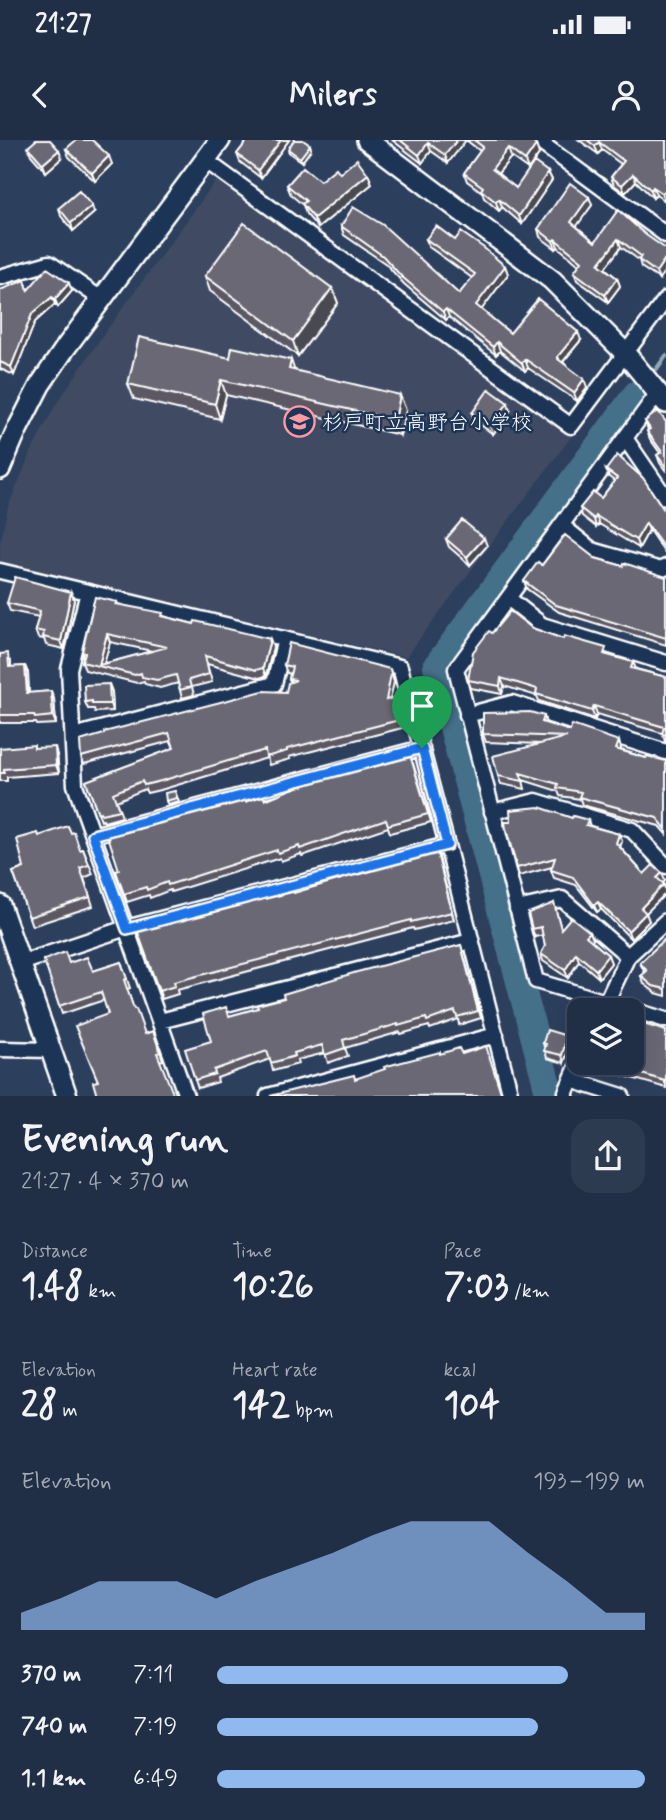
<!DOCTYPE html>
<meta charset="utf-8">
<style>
body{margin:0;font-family:Mynerve,"Klee One",sans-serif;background:#2d3b51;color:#f1f3f6;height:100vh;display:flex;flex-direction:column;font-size:26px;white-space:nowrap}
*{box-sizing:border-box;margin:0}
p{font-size:23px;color:#a2a9b3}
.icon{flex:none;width:38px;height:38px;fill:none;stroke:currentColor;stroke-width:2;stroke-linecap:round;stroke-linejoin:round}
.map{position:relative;height:956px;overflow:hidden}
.panel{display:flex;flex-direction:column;background:#212f46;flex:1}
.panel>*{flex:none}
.controls{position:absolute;left:567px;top:858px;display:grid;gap:14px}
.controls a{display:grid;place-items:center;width:77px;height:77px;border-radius:14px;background:#212f46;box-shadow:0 7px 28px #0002,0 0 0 2px #3e4a5f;font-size:35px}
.pin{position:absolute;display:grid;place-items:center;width:60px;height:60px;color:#fff;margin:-72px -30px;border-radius:50% 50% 50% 0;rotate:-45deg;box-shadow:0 0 7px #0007}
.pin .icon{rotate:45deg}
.round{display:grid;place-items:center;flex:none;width:74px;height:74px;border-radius:21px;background:#2d3b51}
.summary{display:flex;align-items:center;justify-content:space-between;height:119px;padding:0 21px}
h1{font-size:38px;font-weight:700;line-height:52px}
.figures{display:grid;grid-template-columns:repeat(3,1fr);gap:10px;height:119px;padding:7px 21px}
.figures div{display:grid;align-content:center}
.figures b{font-size:35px;font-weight:700}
.figures small{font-size:19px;font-weight:400}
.figures p{font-size:19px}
.chart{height:196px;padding:14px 21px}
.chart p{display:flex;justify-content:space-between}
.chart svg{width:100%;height:126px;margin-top:7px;fill:#90b9f0;opacity:.7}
ul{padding:0 21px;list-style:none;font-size:23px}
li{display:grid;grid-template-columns:112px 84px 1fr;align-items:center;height:52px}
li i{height:18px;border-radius:9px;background:#90b9f0}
.status{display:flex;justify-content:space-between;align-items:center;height:49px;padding:0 35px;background:#212f46;direction:ltr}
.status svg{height:19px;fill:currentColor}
header{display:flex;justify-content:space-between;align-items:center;height:91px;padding:0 21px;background:#212f46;font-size:32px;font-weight:700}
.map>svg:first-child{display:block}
.built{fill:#3f4b64}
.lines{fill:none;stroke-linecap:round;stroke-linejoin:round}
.stream{stroke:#8fa9b9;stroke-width:4.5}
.river{stroke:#446f8a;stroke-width:28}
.street-casing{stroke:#fff;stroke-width:19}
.secondary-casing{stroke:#fff;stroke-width:24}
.street{stroke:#1d3557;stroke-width:14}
.secondary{stroke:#1d3557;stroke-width:19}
.wall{fill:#5b5964;stroke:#fff;stroke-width:2;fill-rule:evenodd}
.shaded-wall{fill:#4a4851;stroke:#fff;stroke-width:2}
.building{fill:#6a6774;stroke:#fff;stroke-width:2;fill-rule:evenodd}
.route-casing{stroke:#fff;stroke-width:14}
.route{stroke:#1a73e8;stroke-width:9}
.labels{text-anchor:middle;stroke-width:5;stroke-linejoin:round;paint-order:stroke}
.poi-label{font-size:21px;fill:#fff;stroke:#1d3557;text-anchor:start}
</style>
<div class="status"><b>21:27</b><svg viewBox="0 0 49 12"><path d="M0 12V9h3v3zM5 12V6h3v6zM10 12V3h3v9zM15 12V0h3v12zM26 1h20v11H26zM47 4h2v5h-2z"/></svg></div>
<header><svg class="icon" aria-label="back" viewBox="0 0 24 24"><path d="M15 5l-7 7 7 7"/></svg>Milers<svg class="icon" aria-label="person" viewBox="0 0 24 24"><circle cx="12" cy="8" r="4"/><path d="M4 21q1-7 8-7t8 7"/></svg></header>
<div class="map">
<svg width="666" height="956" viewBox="0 0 666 956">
<rect width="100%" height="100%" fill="#2c3f5d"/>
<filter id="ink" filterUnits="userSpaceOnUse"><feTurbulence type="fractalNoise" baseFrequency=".0143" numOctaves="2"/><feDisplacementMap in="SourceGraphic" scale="14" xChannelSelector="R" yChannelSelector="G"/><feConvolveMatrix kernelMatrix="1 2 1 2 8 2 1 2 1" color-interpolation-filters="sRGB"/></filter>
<g filter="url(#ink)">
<!-- built -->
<path class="built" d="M223,41L571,297L406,517L0,423V403L8,367L31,312L55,266L98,202L215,42Z"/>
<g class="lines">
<!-- stream -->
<path class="stream" d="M652,235L666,216
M637,254L645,244"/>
<!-- river -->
<path class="river" d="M550,956L437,526L637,254"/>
<defs>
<path id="street" d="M537,0L666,95
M205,20L571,286L666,159
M0,137L49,123L101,159
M658,253L456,529L536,841L666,880
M625,298L666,358
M561,385L592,410L661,430L666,427
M0,431L88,452L69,529L75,645L186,956
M508,458L542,485L666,523
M467,575L512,563L666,612
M73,596L274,544L285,499
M492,672L536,661L632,690L666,726
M93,695L422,608
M447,705L511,956
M517,769L562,759L628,816
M21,823L126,788L447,705L400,527L88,452
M603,869L628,816L666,781
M160,881L471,801
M0,909L51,910
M571,940L622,956
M268,956L496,895
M566,956V952L579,922"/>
<path id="secondary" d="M367,0L552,140L625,213L666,263
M0,329L15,294L40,245L66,207L220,0
M0,765L67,956"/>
</defs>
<!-- street casing -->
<use href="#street" class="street-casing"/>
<!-- secondary casing -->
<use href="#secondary" class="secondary-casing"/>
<!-- street -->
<use href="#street" class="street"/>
<!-- secondary -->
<use href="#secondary" class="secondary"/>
</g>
<!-- wall -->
<path class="wall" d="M248,0H289L261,38L240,22L237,14Z
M392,0H530L536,5L539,14L528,29L511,17L498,34L516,48L548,32L552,40L522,84L502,67L499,71L484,58L482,52L467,41L464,33L480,11L466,0L448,23L431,11L422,23Z
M579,0H666L665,61L656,55L653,58L636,41L625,53L614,45L611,37L621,24L602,10L598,14Z
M310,5L311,9L302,22L289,13L288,9Z
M28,7L62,18L46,32L31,15Z
M66,9L112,24L95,41L69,17Z
M340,33L368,34L372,44L318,88L306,74L303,65L291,55L287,45L320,41Z
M589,57L592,65L576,86L595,102L646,95L659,139L641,127L639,120L621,107L605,128L617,138L620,146L608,162L577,140L574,132L579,125L558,107L556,109L540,97L538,89Z
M59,68L94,73L73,91L61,76Z
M341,86L459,154L472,138L429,107L426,99L455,100L505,126L508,134L481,170L510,193L581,200L563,222L587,247L577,261L528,228L525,231L500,211L496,215L449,177L446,180L404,144L386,124L344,95Z
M205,136L332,148L338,163L298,216L210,151Z
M0,150L72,151L58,167L55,164L35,182L14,235L0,229Z
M230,218L295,230L406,270L400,295L226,255L220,279L134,259L128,244Z
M510,271L493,294L474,280L472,273Z
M645,281L666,282V331L660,323L657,315L660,313L650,299L647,291L648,290Z
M606,330L666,373V415L649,390L639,408L599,384L596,387L582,376L580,368L601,358L614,341L609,337Z
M446,399L487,406L470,425L449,407Z
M595,418L623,426L666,437V505L559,472L527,449L524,441L542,425Z
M71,452L74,460L64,509L46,505L44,499L38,498L35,490L39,477L10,471L7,463Z
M117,462L118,464L194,484L270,499L273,507L266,536L259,538L207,524L212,542L192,547L194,555L182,558L178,543L160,548L145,544L144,541L137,543L85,530L82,522L83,517L82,512ZM110,502L152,511L104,524Z
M532,488L609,515L633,522L636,529L666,537V602L665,601L662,593L597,574L595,579L539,561L537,556L504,546L502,554L471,548L468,540L492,493Z
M0,514L11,521V527L25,526L28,533L29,553L51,551L54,559L56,584L37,585L36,583H0Z
M284,525L394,542L390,559L399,565L406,587L289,617L290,619L269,625L267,618L164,649L147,653L145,649L116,661L122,677L104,682L103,680L101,681L86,641L174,608L171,601L84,624L81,617L286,552L291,542L289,539L290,534L287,533Z
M109,544L112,552L113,571L95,572L94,569H88L85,562Z
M544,576L546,584L621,609V610L646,618L666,621V694L659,686L582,665L580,659L560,656L558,651L523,640L525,649L501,644L498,636L540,604L486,602L483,594Z
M0,608H35L57,615L59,633L7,637V641H0Z
M413,623L431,682L390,693L388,687L302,716L301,714L281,721L280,718L171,752L170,750L150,758L149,755L127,762L116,731L119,730L139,689L200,671L246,662L265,660L346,632L369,627Z
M175,651L179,662L168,665L166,661Z
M572,678L588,680L590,686L619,694L622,701L620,707L644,734L662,733L665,741L662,743L666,753L646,773L649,781L631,799L601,769L597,772L576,745L554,738L551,730L552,727L519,736L517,728Z
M71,693L80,710L83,709L93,734L84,738L93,766L32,786L13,732L24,728L39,696Z
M436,709L454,780L414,790L413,788L177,850L178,854L162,859L136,787L153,786L192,777L274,756L294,753L357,735Z
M554,763L561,789L590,792L593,799L592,801L608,815L611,823L599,838L579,821L568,838L543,821L541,814L545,806L543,795L535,797L532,789Z
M666,798V856L656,853L644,844L641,836L645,833L640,823Z
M461,805L481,878L459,885L458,879L430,889L429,886L401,894L400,892L345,908L348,916L328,923L325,913L297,920L298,924L273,931L270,919L217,938L218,942L198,948L195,940L211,901L229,876L258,868L284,858Z
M44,820L69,823L93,831L121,822L130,848L127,849L134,869L145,894L153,891L163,920L97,941L108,874L104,860L62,874Z
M640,883L666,891V948L618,934L595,922H632Z
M567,896L570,904L564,923L547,918L543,903Z"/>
<!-- shaded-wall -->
<path class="shaded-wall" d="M281,0H289L261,38L258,30Z
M457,0H466L448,23L445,15Z
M599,2L602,10L598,14L595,6Z
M428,3L431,11L422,23L419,15Z
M310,5L311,9L302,22L300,18Z
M536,5L539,14L528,29L525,21Z
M508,8L511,17L495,37L492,29Z
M59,10L62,18L46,32L43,24Z
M109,16L112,24L95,41L92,33Z
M548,32L552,40L522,84L519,76Z
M368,34L372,44L318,88L314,78Z
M633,34L636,41L625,53L622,45Z
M653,47L656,55L653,58L651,50Z
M666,50V60L665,61L662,53Z
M589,57L592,65L574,90L571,82Z
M499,59L502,67L499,71L496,62Z
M92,66L94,73L73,91L71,83Z
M555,99L558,107L556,109L553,101Z
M618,99L621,107L602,132L599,124Z
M666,117V129L659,139L656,132Z
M505,126L508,134L479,173L476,165Z
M617,138L620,146L608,162L605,155Z
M69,143L72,151L58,167L55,159Z
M332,148L338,163L298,216L293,201Z
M52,157L55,164L35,182L14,235L11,227L32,174Z
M446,169L449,177L446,180L443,172Z
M578,192L581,200L561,224L558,216Z
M497,202L500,211L496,215L493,207Z
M525,219L528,228L525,231L522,223Z
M291,220L296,235L289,229Z
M584,239L587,247L577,261L574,253Z
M221,240L226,255L220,279L215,264Z
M400,255L406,270L400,295L395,280Z
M508,263L510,271L493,294L490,286Z
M596,376L599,384L596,387L594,379Z
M646,383L649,390L639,408L636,400Z
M484,398L487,406L470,425L467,417Z
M71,452L74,460L64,509L61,501Z
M107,494L110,502L103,527L99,525Z
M270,499L273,507L266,536L263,528Z
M25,526L28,533L29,561L27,553Z
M390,529L394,542L388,568L386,560Z
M501,538L504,546L502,554L500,546Z
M109,544L112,552L113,571L110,564Z
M51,551L54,559L56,584L53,576Z
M594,566L597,574L595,579L592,571Z
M619,601L621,609L619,617L616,609Z
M55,607L57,615L59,633L56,625Z
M619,694L622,701L619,711L616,703Z
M436,709L439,717L454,780L452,772Z
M662,733L665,741L660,746L657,738Z
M664,744L666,753L644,775L641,768Z
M598,762L601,769L597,772L594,765Z
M646,773L649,781L631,799L628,791Z
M590,792L593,799L589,804L586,796Z
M576,813L579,821L568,838L565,830Z
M608,815L611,823L599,838L596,830Z
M567,896L570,904L564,923L562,915Z"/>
<!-- building -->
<path class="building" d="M36,0H50L59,10L43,24L28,7Z
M76,0H92L109,16L92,33L66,9Z
M248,0H281L258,30L237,14Z
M294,0H303L310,5L300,18L288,9Z
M400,0H457L445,15L428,3L419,15Z
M474,0H530L536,5L525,21L508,8L492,29L516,48L534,22L548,32L519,76L499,59L496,62L481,50L483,47L464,33L483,7Z
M587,0H666V50L662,53L653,47L651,50L633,34L622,45L611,37L624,21L599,2L595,6Z
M357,19L368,34L314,78L302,64L306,61L287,45L303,27L320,41L336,28L340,33Z
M570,43L589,57L571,82L595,102L618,70L646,95L666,109V117L656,132L639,120L641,116L618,99L599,124L617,138L605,155L574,132L582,121L555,99L553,101L538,89Z
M79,51L92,66L71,83L59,68Z
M353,67L383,85L459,154L475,134L426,99L436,86L455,100L461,92L484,108L505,126L476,165L510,193L538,159L578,192L558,216V219L584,239L574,253L525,219L522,223L497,202L493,207L446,169L443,172L401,136L383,116L341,86Z
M244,83L332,148L293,201L205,136Z
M47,128L69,143L55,159L52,157L32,174L11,227L0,222V150L25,140L28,150Z
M139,197L230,218L232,207L291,220L289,229L400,255L395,280L221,240L215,264L128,244Z
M489,249L508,263L490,286L472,273Z
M658,271L666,282V327L657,315L662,312L647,291L650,289L645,281Z
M617,315L643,338L666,373V411L646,383L636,400L596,376L594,379L580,368L593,352L601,358L617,338L606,330Z
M462,380L484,398L467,417L446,399Z
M565,395L595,418L623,426L624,423L666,437V498L556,465L524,441L538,422L542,425Z
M15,437L71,452L61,501L43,497L44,492L35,490L40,471L7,463Z
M95,457L117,462L116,464L163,473L162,476L194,484L195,481L270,499L263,528L256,530L205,516L209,534L189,540L191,547L180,550L176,535L157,540L142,537L141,533L135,535L82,522L85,513L82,512ZM107,494L167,507L99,525Z
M510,471L532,488L563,499L564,496L606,508L604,514L633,522L631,528L666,537V595L662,594L664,587L594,566L592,571L536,554L537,549L501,538L500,546L468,540L473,512L489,491L492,493Z
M289,503L390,529L391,534L386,560L397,557L403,579L287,609V611L266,617L265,610L161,641L144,645L142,641L113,653L119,670L101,674L100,672L98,673L86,641L174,608L169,593L81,617L80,601L104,594V592L263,551L286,552L288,543L296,540L289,539L292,527L284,525Z
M8,513L9,527L25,526L27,553L51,551L53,576L35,578L34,575H0V514Z
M109,544L110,564H92V561L85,562L84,545Z
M530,572L544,576L542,582L570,591L572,585L619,601L616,609L646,618L647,616L666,621V689L657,678L579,657L581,652L557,648L558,644L520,633L523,641L498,636L493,616L567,597L483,594V573Z
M34,605V608L55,607L56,625L4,629V633H0V608Z
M410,615L428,674L388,685L386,679L300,709L299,706L278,713L277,710L168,745L167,742L147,750L146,747L124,754L116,731L119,730L107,693L138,685L139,689L169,678V676L180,673L181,677L199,669L200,671L245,658L246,662L262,654L265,660L325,635L346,630V632L368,624L369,627Z
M175,651L177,658L166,661L165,653Z
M539,667L572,678L573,676L588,680L586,685L619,694L616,703L644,734L653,725L662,733L657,738L664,744L641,768L646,773L628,791L598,762L594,765L573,737L551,730L555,718L517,728L506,689L505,682H511L510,670Z
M68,686L71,693L74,692L80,710L83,709L89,725L80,728L90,757L29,777L13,732L24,728L17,699L38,693L39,696Z
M436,709L452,772L411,782V780L174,842L175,846L159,851L136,787L152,783L153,786L191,773L192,777L239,765L238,762L253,758L274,756L294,751V753L340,739L338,734L355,730L357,735Z
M554,763L561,789L571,777L590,792L586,796L608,815L596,830L576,813L565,830L541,814L545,806L541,787L532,789L528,773Z
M666,798V849L653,846L641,836L647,831L640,823Z
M461,805L478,871L457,877L455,871L427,881L426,878L398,886V884L343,900L345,908L325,915L322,905L294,913L295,916L271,923L267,911L214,930L215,934L195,940L185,909L211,901L203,874L226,867L229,876L258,868L257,865L284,858L283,854L357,832Z
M65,812L69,823L87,817L93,831L121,822L127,839L124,840L134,869H136L145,894L153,891L160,912L157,913L174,956H97L93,942L98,941L75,886L108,874L101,852L59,866L44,820Z
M632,876L638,878L637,882L666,891V943H665V941L615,926L608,922H632Z
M547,890L567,896L562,915L544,911L546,904L543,903Z
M486,906L502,956H270L354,935L355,939L385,929L384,927L387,926L440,912V914L459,908L462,914Z"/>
</g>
<g class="lines" filter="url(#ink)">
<defs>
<path id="route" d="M422,608L447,705L127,789L93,695Z"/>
</defs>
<!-- route casing -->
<use href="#route" class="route-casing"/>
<!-- route -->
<use href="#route" class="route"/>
</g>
<!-- icons -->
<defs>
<symbol id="school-ring" viewBox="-11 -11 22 22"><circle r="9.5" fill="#1d3557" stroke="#ff9aa2" stroke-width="1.5"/><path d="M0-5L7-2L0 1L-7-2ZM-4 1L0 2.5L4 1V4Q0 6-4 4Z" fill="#ff9aa2"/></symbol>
</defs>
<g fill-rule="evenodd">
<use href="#school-ring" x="282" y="264" width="35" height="35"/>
</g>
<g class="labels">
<!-- poi labels -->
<g class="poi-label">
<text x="322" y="289">杉戸町立高野台小学校</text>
</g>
</g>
</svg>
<div class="controls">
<a><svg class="icon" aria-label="layers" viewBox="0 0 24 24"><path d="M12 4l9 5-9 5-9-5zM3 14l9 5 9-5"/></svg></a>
</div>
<div class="pin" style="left:422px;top:608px;background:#1e9e55"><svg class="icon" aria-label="arrive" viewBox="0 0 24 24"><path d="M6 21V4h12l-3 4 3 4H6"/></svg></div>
</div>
<section class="panel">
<div class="summary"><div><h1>Evening run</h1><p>21:27 · 4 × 370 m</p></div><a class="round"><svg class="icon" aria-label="share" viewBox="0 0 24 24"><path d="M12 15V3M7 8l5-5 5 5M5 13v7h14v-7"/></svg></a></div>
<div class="figures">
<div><p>Distance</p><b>1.48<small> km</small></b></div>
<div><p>Time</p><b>10:26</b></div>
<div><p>Pace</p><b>7:03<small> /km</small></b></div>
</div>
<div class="figures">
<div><p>Elevation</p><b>28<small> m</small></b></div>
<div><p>Heart rate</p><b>142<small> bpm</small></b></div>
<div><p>kcal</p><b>104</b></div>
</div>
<div class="chart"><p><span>Elevation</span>193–199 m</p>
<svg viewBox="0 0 160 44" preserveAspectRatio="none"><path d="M0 44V38L10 33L20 27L30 27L40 27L50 33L60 27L70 22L80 17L90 11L100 6L110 6L120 6L130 17L140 27L150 38L160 38V44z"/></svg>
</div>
<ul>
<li><b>370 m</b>7:11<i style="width:82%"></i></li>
<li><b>740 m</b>7:19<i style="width:75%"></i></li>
<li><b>1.1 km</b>6:49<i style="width:100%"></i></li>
</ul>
</section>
